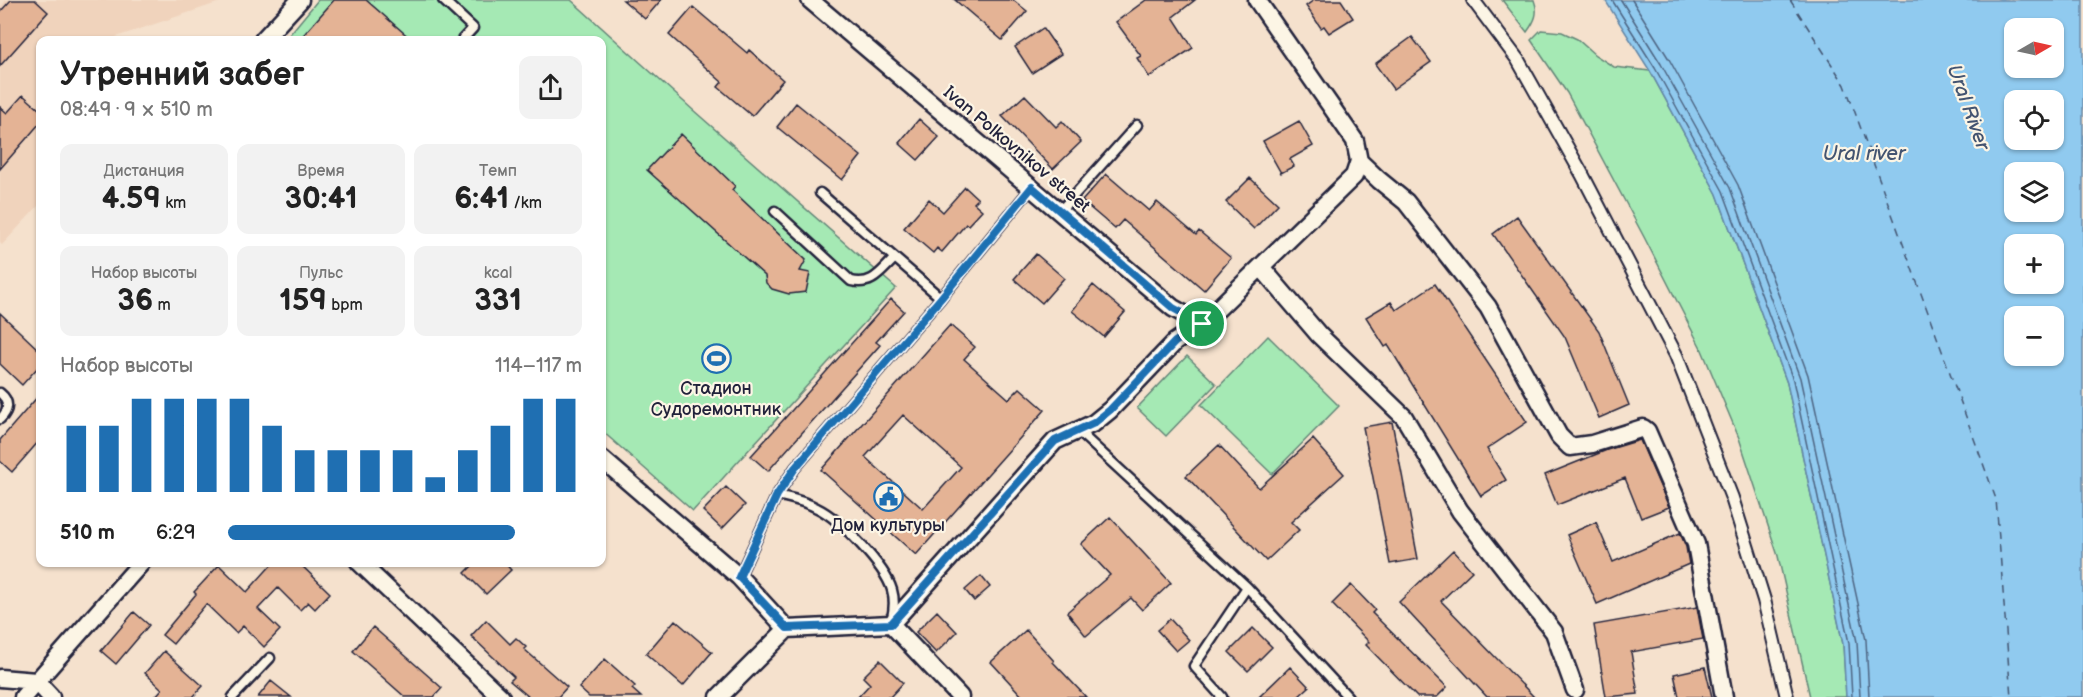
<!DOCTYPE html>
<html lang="ru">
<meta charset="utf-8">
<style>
body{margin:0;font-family:"Balsamiq Sans",sans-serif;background:#f2f2f2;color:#222;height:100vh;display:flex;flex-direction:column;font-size:22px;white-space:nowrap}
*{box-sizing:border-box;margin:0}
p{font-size:20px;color:#767676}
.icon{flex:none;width:33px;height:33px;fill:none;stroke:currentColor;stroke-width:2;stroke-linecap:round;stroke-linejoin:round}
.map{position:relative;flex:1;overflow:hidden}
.panel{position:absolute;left:36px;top:36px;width:570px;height:531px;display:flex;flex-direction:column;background:#fff;border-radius:12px;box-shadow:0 2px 4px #0004}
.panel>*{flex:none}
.needle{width:39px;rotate:81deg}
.controls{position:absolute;left:2004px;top:18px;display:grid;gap:12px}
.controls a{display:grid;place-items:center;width:60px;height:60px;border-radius:12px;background:#fff;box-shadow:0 2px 4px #0004;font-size:30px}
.pin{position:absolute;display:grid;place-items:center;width:51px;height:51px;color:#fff;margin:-26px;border:3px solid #fff;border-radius:50%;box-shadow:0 2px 6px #0007}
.round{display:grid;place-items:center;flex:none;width:63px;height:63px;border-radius:12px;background:#f2f2f2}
.headline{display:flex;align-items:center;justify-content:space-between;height:102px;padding:0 24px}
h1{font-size:33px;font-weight:700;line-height:45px}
.figures{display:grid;grid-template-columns:repeat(3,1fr);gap:9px;height:102px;padding:6px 24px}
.figures div{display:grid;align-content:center;border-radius:12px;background:#f2f2f2;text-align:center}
.figures b{font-size:30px;font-weight:700}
.figures small{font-size:16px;font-weight:400}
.figures p{font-size:16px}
.chart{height:168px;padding:12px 24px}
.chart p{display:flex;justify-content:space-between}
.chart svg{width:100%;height:108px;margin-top:6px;stroke:#1f6fb2;stroke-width:6}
ul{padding:0 24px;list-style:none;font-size:20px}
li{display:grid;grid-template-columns:96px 72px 1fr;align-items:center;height:45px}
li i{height:15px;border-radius:8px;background:#1f6fb2}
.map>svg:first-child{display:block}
.built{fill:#f0d3bc}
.green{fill:#a5e9b4;stroke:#648678;stroke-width:1.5}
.water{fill:#90caef;stroke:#6487a7;stroke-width:1.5;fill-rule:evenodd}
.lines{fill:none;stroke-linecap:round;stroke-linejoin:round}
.shore{stroke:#4e6583;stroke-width:1.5}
.ferry{stroke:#435471;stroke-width:1.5;stroke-dasharray:8 6;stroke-linecap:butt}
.building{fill:#e4b395;stroke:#22223b;stroke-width:1.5;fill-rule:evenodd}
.service-casing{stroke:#22223b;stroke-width:13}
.pedestrian-casing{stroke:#22223b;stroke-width:16}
.minor-casing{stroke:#22223b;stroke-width:21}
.service{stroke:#fcf5e5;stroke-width:8}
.pedestrian{stroke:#fcf5e5;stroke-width:12}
.minor{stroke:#fcf5e5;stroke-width:16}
.route-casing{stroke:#fff;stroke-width:12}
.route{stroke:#1f6fb2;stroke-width:8}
.labels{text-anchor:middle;stroke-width:4.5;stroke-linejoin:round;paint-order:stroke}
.street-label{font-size:18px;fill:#22223b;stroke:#fcf5e5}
.poi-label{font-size:18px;fill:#22223b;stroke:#fcf5e5}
.water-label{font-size:20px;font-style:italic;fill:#435471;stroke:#fcf5e5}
</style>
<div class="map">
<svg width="2083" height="697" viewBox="0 0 2083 697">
<rect width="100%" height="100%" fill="#f5e1cd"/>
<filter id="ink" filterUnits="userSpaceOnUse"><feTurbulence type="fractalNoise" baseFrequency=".0167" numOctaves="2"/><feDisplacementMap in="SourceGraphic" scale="12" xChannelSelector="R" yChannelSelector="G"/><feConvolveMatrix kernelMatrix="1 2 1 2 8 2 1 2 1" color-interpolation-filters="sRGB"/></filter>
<g filter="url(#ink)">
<!-- built -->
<path class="built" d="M6,0H226L116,37L119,40H40V204L2,245L0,243V8Z"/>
<!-- green -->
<path class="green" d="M318,0H571L693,110L896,288L693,511L602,431V40H285Z
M1502,0H1534C1539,13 1535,21 1527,32Z
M1541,30L1562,32L1577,39L1595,55L1614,67L1650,71L1717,194L1787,383L1843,644L1846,697H1810L1778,556L1739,438L1702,350L1644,237L1567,93L1531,40Z
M1268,336L1339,406L1272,474L1201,405Z
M1187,356L1216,384L1166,436L1137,408Z"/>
<!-- water -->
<path class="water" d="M1605,0H2083V697H1846L1843,644L1787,383L1717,194L1650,71ZM2014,28H2054V68H2014ZM2014,100H2054V140H2014ZM2014,172H2054V212H2014ZM2014,244H2054V284H2014ZM2014,316H2054V356H2014Z"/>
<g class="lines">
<!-- shore -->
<path class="shore" d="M1612,0L1655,68L1723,191L1793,380L1849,643L1852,697
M1621,0L1661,64L1730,188L1800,378L1857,642L1860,697
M1632,0L1669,59L1738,185L1808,375L1866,640L1869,697"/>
<!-- ferry -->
<path class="ferry" d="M1790,0L1845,85L1996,499L2011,697"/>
</g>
<!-- building -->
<path class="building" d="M11,0H35L48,12L0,66V12Z
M334,0H366L412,40H299Z
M623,0H661L645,19Z
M955,0H1013L1027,11L1002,40Z
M1146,0H1195L1173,17L1193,48L1149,77L1137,58L1141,56L1116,22Z
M1314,0H1341L1353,18L1329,33L1324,26L1321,28L1306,6Z
M693,7L747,53L749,50L783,80L752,116L718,87L722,82L669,35Z
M1043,28L1061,54L1032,73L1015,47Z
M1412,37L1431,62L1393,89L1375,64Z
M23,95L40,110V123L0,169V107L7,113Z
M1025,95L1056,127L1062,121L1081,142L1053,169L1002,116Z
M796,103L861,156L842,180L777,127Z
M919,119L939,137L918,160L899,143Z
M1299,121L1313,146L1290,159L1294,166L1281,173L1263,141Z
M681,134L735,186L732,190L806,260L800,271L810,273L806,292L789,294L772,289L766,283L765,276L647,170Z
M1106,174L1149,211L1157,202L1196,235L1199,231L1231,258L1204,290L1123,220L1115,229L1082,201Z
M1250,178L1278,204L1254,229L1226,202Z
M965,187L978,199L974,203L982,210L968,225L966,224L942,252L937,248L933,253L904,228L929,199L943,212Z
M1517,216L1599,331L1629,405L1599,418L1565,337L1493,234Z
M1036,254L1064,278L1042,303L1014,279Z
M1435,284L1527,422L1487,449L1506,480L1481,496L1388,345L1385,347L1366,317L1391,302L1396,310Z
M1093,285L1125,312L1104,337L1072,311Z
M891,299L904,311L876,342L880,345L768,471L751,456Z
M0,313L40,351V365L22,385L0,364Z
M950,325L975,347L964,359L1009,399L1020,388L1045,410L916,555L821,470ZM903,415L961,467L923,509L865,457Z
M40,394V440L12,472L0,461V440Z
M1392,422L1418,559L1390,564L1363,427Z
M1313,439L1344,474L1291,522L1299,530L1266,561L1186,476L1219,445L1259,488Z
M1640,440L1669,507L1641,518L1625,478L1557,505L1545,475L1607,450Z
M726,487L745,505L722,529L703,511Z
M1110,517L1171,583L1142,610L1131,598L1086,636L1067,612L1110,575L1081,544Z
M1596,522L1613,562L1680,533L1686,547L1689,564L1597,604L1567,535Z
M1453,550L1472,571L1441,601L1534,697H1487L1399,602Z
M274,562H298L330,593L315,609L308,602L300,610L278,588L258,609L280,630L264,647L243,626L236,633L206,604L173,644L162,635L196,594L194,592L219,565L247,592Z
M476,562H504L511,570L486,594L465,573Z
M981,576L990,587L974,601L965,590Z
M1351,585L1375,610L1372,613L1447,687L1437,697H1417L1366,645L1369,642L1332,604Z
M1697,607L1703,639L1631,652L1638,694L1606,697L1594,625Z
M937,611L957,632L936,653L916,632Z
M134,612L149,625L116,664L101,651Z
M1170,619L1189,640L1176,651L1157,630Z
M486,620L510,644L516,638L526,647L524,649L567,687L558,697H529L510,681L514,677L471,636Z
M675,620L712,652L683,686L646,654Z
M373,627L442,688L434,697H405L353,651Z
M1253,628L1272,647L1248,671L1229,652Z
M1026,630L1054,661L1053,662L1086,697H1023L991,662Z
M164,651L203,686L193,697H155L162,689L145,673Z
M605,659L635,686L632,689L641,697H589L579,688Z
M880,660L903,683L890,697H858L870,684L863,677Z
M1290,667L1309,687L1298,697H1259Z
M1705,667L1712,697H1679L1674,674Z
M271,681L291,697H258Z"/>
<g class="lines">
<defs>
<path id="service" d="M443,0L473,28L462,40
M820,193L941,298
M775,211L851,281C873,286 880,272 895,258
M1060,211L1137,125
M0,393C10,401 9,411 0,419
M1078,431L1247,587L1348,697
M777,495C790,498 805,501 817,508C840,519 885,566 892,590C895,600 894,609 892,618
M739,577L777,495L795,468L941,298L1032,187
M233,697L270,658
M1222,697L1194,666L1247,587"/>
<path id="pedestrian" d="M1473,0L1518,60L1582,174L1676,355L1732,498L1764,600L1787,697"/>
<path id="minor" d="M810,0L1173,308L1202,324
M263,40L300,0
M1359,161L1379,180L1406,202L1488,307L1559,436L1570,447L1592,444L1643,428L1647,431L1696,544L1724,697
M1261,267L1319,335L1404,417L1460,511L1554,632L1575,690
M602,459L739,577L787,629
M359,562L501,697
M891,624L960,697
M0,678L36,681L51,697
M23,697L142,562
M719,697L787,629L891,624L1055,441L1094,423L1110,410L1175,342L1202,324L1354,176L1359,161L1355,141L1257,0"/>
</defs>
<!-- service casing -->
<use href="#service" class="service-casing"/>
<!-- pedestrian casing -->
<use href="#pedestrian" class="pedestrian-casing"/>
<!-- minor casing -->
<use href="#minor" class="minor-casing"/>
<!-- service -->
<use href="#service" class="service"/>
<!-- pedestrian -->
<use href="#pedestrian" class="pedestrian"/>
<!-- minor -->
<use href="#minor" class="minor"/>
</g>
</g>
<g class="lines" filter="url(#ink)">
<defs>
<path id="route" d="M1032,187L1173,308L1202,324L1175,342L1110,410L1094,423L1055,441L891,624L787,628L739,577L777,495L795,468L941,298Z"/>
</defs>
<!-- route casing -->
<use href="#route" class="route-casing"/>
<!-- route -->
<use href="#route" class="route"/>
</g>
<!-- icons -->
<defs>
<symbol id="stadium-ring" viewBox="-11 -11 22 22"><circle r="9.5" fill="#fcf5e5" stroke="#1f6fb2" stroke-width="1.5"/><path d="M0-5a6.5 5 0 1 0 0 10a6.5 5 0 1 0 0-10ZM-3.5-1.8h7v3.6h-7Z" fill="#1f6fb2"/></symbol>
<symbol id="civic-ring" viewBox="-11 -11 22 22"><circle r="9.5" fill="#fcf5e5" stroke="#1f6fb2" stroke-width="1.5"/><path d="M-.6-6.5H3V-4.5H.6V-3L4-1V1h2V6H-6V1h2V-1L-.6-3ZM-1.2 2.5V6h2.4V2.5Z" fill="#1f6fb2"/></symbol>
</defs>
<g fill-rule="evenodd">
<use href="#stadium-ring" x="700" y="342" width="33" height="33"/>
<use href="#civic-ring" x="872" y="480" width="33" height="33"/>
</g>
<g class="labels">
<!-- street labels -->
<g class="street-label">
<text transform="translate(1017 149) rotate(40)" y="6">Ivan Polkovnikov street</text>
</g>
<!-- poi labels -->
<g class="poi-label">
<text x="716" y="394">Стадион<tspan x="716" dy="21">Судоремонтник</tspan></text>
<text x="888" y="531">Дом культуры</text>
</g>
<!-- water labels -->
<g class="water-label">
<text transform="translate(1969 107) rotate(70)" y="7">Ural River</text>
<text x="1864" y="160">Ural river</text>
</g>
</g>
</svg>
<div class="controls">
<a><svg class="needle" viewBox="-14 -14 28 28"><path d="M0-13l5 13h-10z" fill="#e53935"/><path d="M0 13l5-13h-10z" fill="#767676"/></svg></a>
<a><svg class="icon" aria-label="locate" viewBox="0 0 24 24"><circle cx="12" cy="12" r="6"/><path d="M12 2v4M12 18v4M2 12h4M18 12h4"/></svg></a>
<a><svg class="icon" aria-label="layers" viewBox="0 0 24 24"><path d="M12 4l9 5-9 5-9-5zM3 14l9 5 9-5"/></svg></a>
<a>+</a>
<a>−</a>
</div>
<div class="pin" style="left:1202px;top:324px;background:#1e9e55"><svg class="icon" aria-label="arrive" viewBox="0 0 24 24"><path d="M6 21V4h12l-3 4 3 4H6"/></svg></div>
<section class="panel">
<div class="headline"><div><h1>Утренний забег</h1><p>08:49 · 9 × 510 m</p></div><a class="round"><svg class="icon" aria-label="share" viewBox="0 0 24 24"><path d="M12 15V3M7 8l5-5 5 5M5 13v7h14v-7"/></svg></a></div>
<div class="figures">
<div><p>Дистанция</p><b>4.59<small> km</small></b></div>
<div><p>Время</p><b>30:41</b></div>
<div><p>Темп</p><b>6:41<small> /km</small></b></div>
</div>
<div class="figures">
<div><p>Набор высоты</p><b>36<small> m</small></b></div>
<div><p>Пульс</p><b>159<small> bpm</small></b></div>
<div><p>kcal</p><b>331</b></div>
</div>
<div class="chart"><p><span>Набор высоты</span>114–117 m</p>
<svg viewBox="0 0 160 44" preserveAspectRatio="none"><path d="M5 44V17M15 44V17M25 44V6M35 44V6M45 44V6M55 44V6M65 44V17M75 44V27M85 44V27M95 44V27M105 44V27M115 44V38M125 44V27M135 44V17M145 44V6M155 44V6"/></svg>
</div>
<ul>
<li><b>510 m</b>6:29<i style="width:81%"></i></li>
</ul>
</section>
</div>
